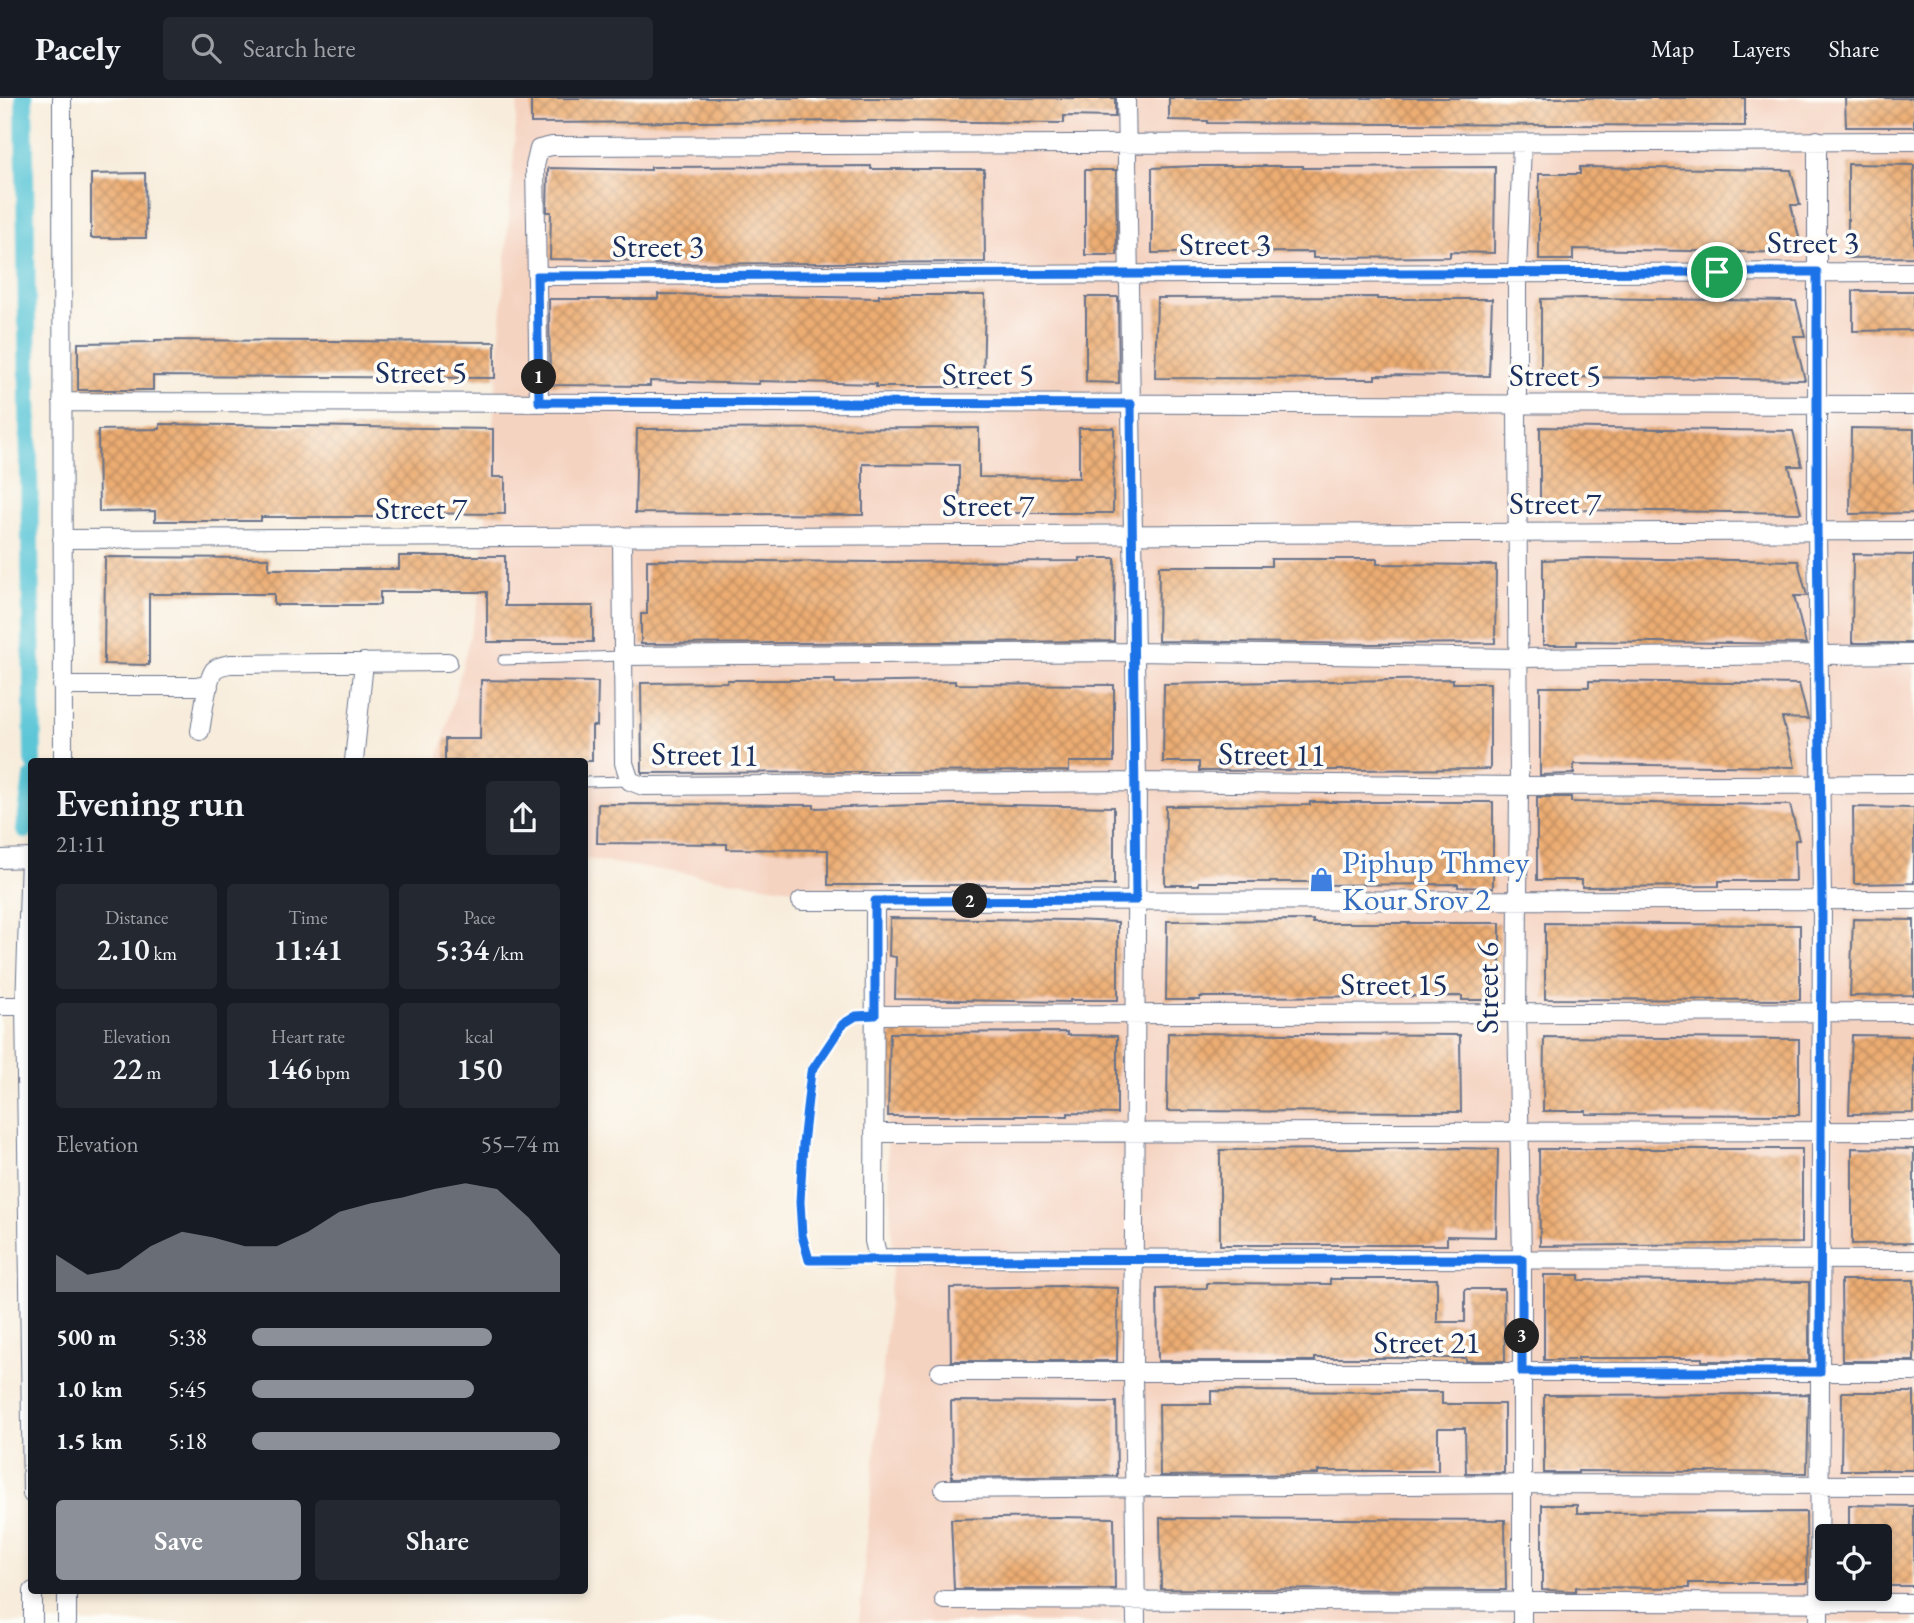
<!DOCTYPE html>
<meta charset="utf-8">
<style>
body{margin:0;font-family:"EB Garamond",serif;background:#242831;color:#f1f3f6;height:100vh;display:flex;flex-direction:column;font-size:26px;white-space:nowrap}
*{box-sizing:border-box;margin:0}
p{font-size:23px;color:#9ea1a6}
.icon{flex:none;width:38px;height:38px;fill:none;stroke:currentColor;stroke-width:2;stroke-linecap:round;stroke-linejoin:round}
.map{position:relative;flex:1;overflow:hidden}
.side{position:absolute;left:28px;top:660px;width:560px;height:836px;display:flex;flex-direction:column;background:#171b24;border-radius:7px;box-shadow:0 4px 10px #0003}
.side>*{flex:none}
.tools{position:absolute;left:1815px;top:1426px;display:grid;gap:14px}
.tools a{display:grid;place-items:center;width:77px;height:77px;border-radius:7px;background:#171b24;box-shadow:0 4px 10px #0003;font-size:35px}
.pin{position:absolute;display:grid;place-items:center;width:60px;height:60px;color:#fff;margin:-30px;border:4px solid #fff;border-radius:50%;box-shadow:0 2px 7px #0007}
.km{position:absolute;width:35px;height:35px;margin:-18px;border-radius:50%;background:#222;color:#fff;font-size:19px;line-height:35px;text-align:center}
.round{display:grid;place-items:center;flex:none;width:74px;height:74px;border-radius:7px;background:#242831}
.overview{display:flex;align-items:center;justify-content:space-between;height:119px;padding:0 28px}
h1{font-size:38px;font-weight:600;line-height:52px}
.figures{display:grid;grid-template-columns:repeat(3,1fr);gap:10px;height:119px;padding:7px 28px}
.figures div{display:grid;align-content:center;border-radius:7px;background:#242831;text-align:center}
.figures b{font-size:30px;font-weight:600}
.figures small{font-size:19px;font-weight:400}
.figures p{font-size:19px}
.chart{height:196px;padding:14px 28px}
.chart p{display:flex;justify-content:space-between}
.chart svg{width:100%;height:126px;margin-top:7px;fill:#8c9099;opacity:.7}
.primary-button{display:flex;gap:14px;margin-top:auto;padding:14px 28px}
.primary-button a{flex:1;height:80px;border-radius:7px;background:#8c9099;color:#fff;font-size:28px;font-weight:600;line-height:80px;text-align:center}
.primary-button a+a{background:#242831;color:#f1f3f6}
ul{padding:0 28px;list-style:none;font-size:23px}
li{display:grid;grid-template-columns:112px 84px 1fr;align-items:center;height:52px}
li i{height:18px;border-radius:9px;background:#8c9099}
header{display:flex;align-items:center;gap:42px;box-sizing:border-box;height:98px;padding:0 35px;background:#171b24;border-bottom:2px solid #363941}
header strong{font-size:33px}
nav{display:flex;gap:38px;margin-inline-start:auto;font-size:24px}
.search{width:490px;height:63px;background:#242831;display:flex;align-items:center;gap:18px;box-sizing:border-box;padding:0 24px;border-radius:7px;color:#9ea1a6;font-size:26px}
.map>svg:first-child{display:block}
.built{fill:#f5d3c1;fill-rule:evenodd}
.lines{fill:none;stroke-linecap:round;stroke-linejoin:round}
.canal{stroke:#5cc6d7;stroke-width:18}
.building{fill:url(#building-cross-hatch)}
.lane-casing{stroke:#68728a;stroke-width:11}
.street-casing{stroke:#68728a;stroke-width:20}
.lane{stroke:#fff;stroke-width:9}
.street{stroke:#fff;stroke-width:18}
.route-casing{stroke:#fff;stroke-width:14}
.route{stroke:#1a73e8;stroke-width:9}
.labels{text-anchor:middle;stroke-width:7;stroke-linejoin:round;paint-order:stroke}
.street-label{font-size:32px;fill:#1b2f5e;stroke:#fdfcf7}
.shop-label{font-size:32px;fill:#366cbe;stroke:#fdfcf7;text-anchor:start}
</style>
<header>
<strong>Pacely</strong>
<div class="search"><svg class="icon" aria-label="search" viewBox="0 0 24 24"><circle cx="10" cy="10" r="6"/><path d="M15 15l6 6"/></svg>Search here</div>
<nav><a>Map</a><a>Layers</a><a>Share</a></nav>
</header>
<div class="map">
<svg width="1914" height="1525" viewBox="0 0 1914 1525">
<defs>
<pattern id="building-cross-hatch" width="8" height="8" patternUnits="userSpaceOnUse" patternTransform="scale(1.75)"><rect width="8" height="8" fill="#edad72"/><path d="M0 0l8 8M0 8l8-8" fill="none" stroke="#bf8d61"/></pattern>
</defs>
<rect width="100%" height="100%" fill="#fdfcf7"/>
<filter id="ink" filterUnits="userSpaceOnUse"><feTurbulence type="fractalNoise" baseFrequency=".0143" numOctaves="2"/><feDisplacementMap in="SourceGraphic" scale="14" xChannelSelector="R" yChannelSelector="G"/><feConvolveMatrix kernelMatrix="1 2 1 2 8 2 1 2 1" color-interpolation-filters="sRGB"/></filter>
<filter id="wash" filterUnits="userSpaceOnUse"><feTurbulence type="fractalNoise" baseFrequency=".00686" numOctaves="4" result="noise"/><feDisplacementMap in="SourceGraphic" scale="28" xChannelSelector="R" yChannelSelector="G"/><feGaussianBlur stdDeviation="1.57" result="paint"/><feColorMatrix in="noise" values="0 0 0 0 0 0 0 0 0 0 0 0 0 0 0 0 0 1.4 0 .05"/><feComposite in="paint" operator="in"/></filter>
<g filter="url(#wash)">
<rect width="100%" height="100%" fill="#f8eddc"/>
<!-- built -->
<path class="built" d="M518,0H1914V1525H859L893,1160L875,803L585,761L584,663H438L480,498ZM1827,1438H1880V1491H1827Z"/>
<g class="lines">
<!-- canal -->
<path class="canal" d="M24,0L33,663
M25,732L32,680"/>
</g>
<g id="blocks">
<!-- building -->
<path class="building" d="M531,0H1115V19L1064,18V25L874,23L531,25Z
M1169,0H1745V28L1208,25V23L1169,22Z
M1845,0H1914V29H1846Z
M1848,66L1914,67V159L1848,160Z
M871,68V71H984L985,164L653,166V163L550,161L551,114H547L548,70L651,72V69Z
M1196,68H1303V70L1495,69L1494,155L1450,154V159L1313,160V154L1152,155V70Z
M1580,69L1791,72L1800,107H1791L1803,155L1573,151V162H1539V76H1580Z
M1085,72H1116L1117,157H1085Z
M145,75L146,140H91V76Z
M1853,193H1914V232L1853,233Z
M658,196L879,200V197H985L983,289H876V286L759,283V286L650,283V288L550,287L549,201H658Z
M1086,199H1118L1119,285L1086,284Z
M1377,199V201H1492L1489,278L1375,277V281L1155,280L1157,200Z
M1585,200L1796,203L1805,238H1794L1805,282L1575,279V287L1541,286V201Z
M155,242L495,244V280L153,278V292H78V245L155,244Z
M160,326L493,331V379H505V416L382,415V419H261V423H155V413L99,414L98,332L160,331Z
M1540,329L1793,333L1802,368H1789L1801,415L1574,412V414H1540Z
M979,330V379L1079,380V330H1114L1113,415H959V367L863,366V417L635,415L637,331Z
M1851,330L1914,331V415L1850,416Z
M1853,456L1914,457V545H1852Z
M399,458H505V508H593V544H487V494H380V507H274V496H149V567L104,566L105,459L269,460V471H399Z
M1080,460H1115L1114,543L641,546V516H647V462L876,464L1080,463Z
M1588,460L1798,463L1807,498H1794L1806,546L1577,543V547H1543V462Z
M1271,461H1377V466L1496,467L1495,545L1371,546L1158,543L1159,468H1271Z
M1453,581V585H1490V671L1199,673V664H1163L1164,586Z
M481,582L598,584L597,628H592V663H445V641H480Z
M727,582H835V585L955,583V586L1114,587V664H1069V673L642,675L641,585L727,584Z
M1589,583L1799,586L1808,621L1782,620L1795,669L1574,666V675L1571,676L1540,677V589H1589Z
M1537,699H1571V704L1790,707L1799,742H1795L1796,783H1719V788L1582,789V782H1537Z
M1310,704H1493V790L1458,789V786L1310,787V784H1199V787H1165L1166,708L1310,707Z
M598,706L814,707V710L954,706L1114,709V787H828V752L727,751V746L597,745Z
M1853,709L1914,710V785L1854,786Z
M890,820L1070,822L1118,824V902H1070V904L895,901L896,859L889,858Z
M1853,821L1914,822V897L1850,898Z
M1313,822V825H1500V902H1462V898L1200,899V902H1166L1167,823Z
M1545,825L1800,827V902L1545,901Z
M1067,934V937L1117,938V1016L1068,1015V1018H888L890,935Z
M1168,935L1460,937L1461,1014L1167,1013Z
M1852,937L1914,938V1015L1849,1016Z
M1544,939L1799,941V1017L1586,1016V1013H1543Z
M1459,1050L1498,1051L1496,1139L1447,1138V1147H1220V1052Z
M1852,1050L1914,1051V1145L1852,1146Z
M1539,1051H1802V1145L1540,1148Z
M1544,1177H1579V1182L1809,1184V1263H1702V1260H1578V1262H1544Z
M1330,1181H1437V1224H1465V1191H1504L1505,1263H1466V1260H1315V1263H1158L1157,1191L1207,1190V1185L1330,1186Z
M1841,1182H1914V1263H1842Z
M1061,1188L1118,1190L1117,1263H951L950,1190Z
M1211,1293L1442,1294V1306H1504V1375H1466L1465,1330H1438V1373H1318V1376L1160,1378L1159,1306H1211Z
M1842,1294H1914V1372H1841Z
M1809,1296L1807,1375L1578,1373V1375H1544V1297Z
M951,1303L1116,1304L1117,1378L952,1380Z
M1542,1407H1577V1415L1806,1414L1807,1485H1689V1490L1576,1489V1493L1542,1492Z
M1849,1407L1914,1408V1488H1880V1438H1849Z
M1057,1419L1114,1420L1115,1491H954L951,1421Z
M1160,1420L1505,1422L1506,1492L1161,1491Z"/>
</g>
</g>
<g filter="url(#ink)">
<use href="#blocks" fill-opacity="0" stroke="#68728a" stroke-width="2"/>
<g class="lines">
<defs>
<path id="lane" d="M503,562L622,558
M584,684L630,683
M875,917L856,918L843,926L811,974L803,1046L800,1104L801,1137L809,1162L840,1164L878,1160"/>
<path id="street" d="M62,0L63,663
M1126,0L1137,684L1133,1274L1136,1525
M1817,42V434L1822,801L1819,1525
M1522,46L1517,174V306L1519,688L1517,916L1522,1161V1525
M537,178L1914,174
M62,304L1914,307
M539,304L535,68L539,51L552,48L1914,43
M622,438L624,665L630,683L643,688L1137,684L1519,688L1914,686
M62,441L1914,433
M622,558L1135,554L1519,560L1914,556
M62,588H209
M200,633C203,618 206,584 214,572C218,568 225,567 230,566L448,564
M354,663L364,564
M30,760L25,908L32,1396
M0,761L32,760
M801,803L1914,802
M875,803L874,1143L878,1160L1914,1162
M0,908H32
M875,917L1914,914
M874,1035L1914,1033
M940,1274H1914
M944,1391L1521,1386L1914,1387
M33,1493V1525
M67,1493V1525
M944,1502L1914,1505"/>
</defs>
<!-- lane casing -->
<use href="#lane" class="lane-casing"/>
<!-- street casing -->
<use href="#street" class="street-casing"/>
<!-- lane -->
<use href="#lane" class="lane"/>
<!-- street -->
<use href="#street" class="street"/>
</g>
</g>
<g class="lines" filter="url(#ink)">
<defs>
<path id="route" d="M1717,174H1817V434L1822,801L1820,1274H1522V1161L809,1162L802,1137L800,1104L803,1046L811,974L843,926L856,918L875,917V803L1136,802L1131,306L539,304L537,178Z"/>
</defs>
<!-- route casing -->
<use href="#route" class="route-casing"/>
<!-- route -->
<use href="#route" class="route"/>
</g>
<!-- icons -->
<defs>
<symbol id="shop-bare" viewBox="-9 -9 18 18"><path d="M-5-2.5h2.3a2.7 3.5 0 0 1 5.4 0H5L5.5 6h-11ZM-1.5-2.5h3a1.5 2.3 0 0 0-3 0Z" fill="#3f7fe0" stroke="#fdfcf7" stroke-width="2.5" paint-order="stroke"/></symbol>
</defs>
<g fill-rule="evenodd">
<use href="#shop-bare" x="1304" y="764" width="35" height="35"/>
</g>
<g class="labels">
<!-- street labels -->
<g class="street-label">
<text x="1813" y="155">Street 3</text>
<text x="1225" y="157">Street 3</text>
<text x="658" y="159">Street 3</text>
<text x="421" y="285">Street 5</text>
<text x="988" y="287">Street 5</text>
<text x="1555" y="288">Street 5</text>
<text x="1555" y="416">Street 7</text>
<text x="988" y="418">Street 7</text>
<text x="421" y="421">Street 7</text>
<text transform="translate(705 656) rotate(1)" y="11">Street 11</text>
<text transform="translate(1272 656) rotate(1)" y="11">Street 11</text>
<text x="1394" y="897">Street 15</text>
<text transform="translate(1487 890) rotate(-90)" y="11">Street 6</text>
<text x="1427" y="1255">Street 21</text>
</g>
<!-- shop labels -->
<g class="shop-label">
<text x="1342" y="775">Piphup Thmey<tspan x="1342" dy="37">Kour Srov 2</tspan></text>
</g>
</g>
</svg>
<div class="tools">
<a><svg class="icon" aria-label="locate" viewBox="0 0 24 24"><circle cx="12" cy="12" r="6"/><path d="M12 2v4M12 18v4M2 12h4M18 12h4"/></svg></a>
</div>
<div class="pin" style="left:1717px;top:174px;background:#1e9e55"><svg class="icon" aria-label="arrive" viewBox="0 0 24 24"><path d="M6 21V4h12l-3 4 3 4H6"/></svg></div>
<b class="km" style="left:539px;top:279px">1</b>
<b class="km" style="left:970px;top:803px">2</b>
<b class="km" style="left:1522px;top:1238px">3</b>
<section class="side">
<div class="overview"><div><h1>Evening run</h1><p>21:11</p></div><a class="round"><svg class="icon" aria-label="share" viewBox="0 0 24 24"><path d="M12 15V3M7 8l5-5 5 5M5 13v7h14v-7"/></svg></a></div>
<div class="figures">
<div><p>Distance</p><b>2.10<small> km</small></b></div>
<div><p>Time</p><b>11:41</b></div>
<div><p>Pace</p><b>5:34<small> /km</small></b></div>
</div>
<div class="figures">
<div><p>Elevation</p><b>22<small> m</small></b></div>
<div><p>Heart rate</p><b>146<small> bpm</small></b></div>
<div><p>kcal</p><b>150</b></div>
</div>
<div class="chart"><p><span>Elevation</span>55–74 m</p>
<svg viewBox="0 0 160 44" preserveAspectRatio="none"><path d="M0 44V31L10 38L20 36L30 28L40 23L50 25L60 28L70 28L80 23L90 16L100 13L110 11L120 8L130 6L140 8L150 18L160 31V44z"/></svg>
</div>
<ul>
<li><b>500 m</b>5:38<i style="width:78%"></i></li>
<li><b>1.0 km</b>5:45<i style="width:72%"></i></li>
<li><b>1.5 km</b>5:18<i style="width:100%"></i></li>
</ul>
<div class="primary-button"><a>Save</a><a>Share</a></div>
</section>
</div>
